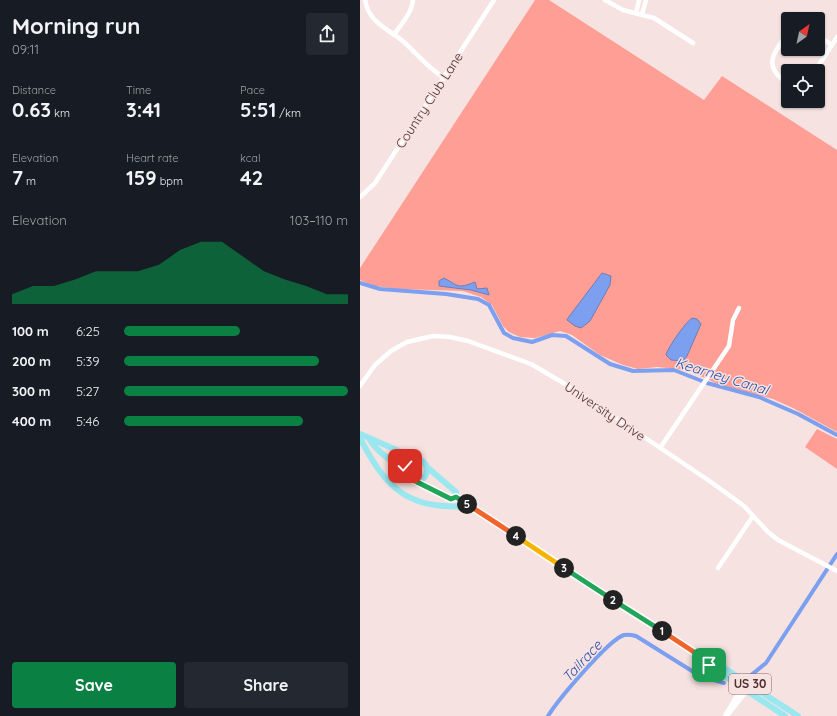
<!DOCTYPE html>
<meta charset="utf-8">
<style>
body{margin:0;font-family:Quicksand,sans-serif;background:#242831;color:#f1f3f6;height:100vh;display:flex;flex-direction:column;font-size:15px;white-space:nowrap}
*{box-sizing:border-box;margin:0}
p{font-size:13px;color:#9ea1a6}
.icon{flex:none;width:22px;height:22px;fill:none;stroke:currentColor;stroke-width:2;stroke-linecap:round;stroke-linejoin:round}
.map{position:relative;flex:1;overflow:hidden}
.details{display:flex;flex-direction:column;background:#171b24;width:360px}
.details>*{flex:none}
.needle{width:26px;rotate:33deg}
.buttons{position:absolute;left:421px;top:12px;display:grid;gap:8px}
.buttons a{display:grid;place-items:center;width:44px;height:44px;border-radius:4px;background:#171b24;box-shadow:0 1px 3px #0004;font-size:20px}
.pin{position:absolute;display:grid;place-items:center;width:34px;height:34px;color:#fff;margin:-17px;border-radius:8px;box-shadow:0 2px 6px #0006}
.km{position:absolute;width:20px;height:20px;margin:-10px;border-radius:50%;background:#222;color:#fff;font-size:11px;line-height:20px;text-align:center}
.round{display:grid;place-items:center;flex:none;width:42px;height:42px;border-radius:4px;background:#242831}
.headline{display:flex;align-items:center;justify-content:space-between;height:68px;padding:0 12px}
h1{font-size:22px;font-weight:700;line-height:30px}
.stats{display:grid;grid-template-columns:repeat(3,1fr);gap:6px;height:68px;padding:4px 12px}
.stats div{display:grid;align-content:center}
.stats b{font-size:20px;font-weight:700}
.stats small{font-size:11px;font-weight:400}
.stats p{font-size:11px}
.chart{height:112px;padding:8px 12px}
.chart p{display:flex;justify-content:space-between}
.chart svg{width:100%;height:72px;margin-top:4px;fill:#0b8043;opacity:.7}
.action{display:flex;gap:8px;margin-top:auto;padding:8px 12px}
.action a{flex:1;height:46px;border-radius:4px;background:#0b8043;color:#fff;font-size:16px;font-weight:700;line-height:46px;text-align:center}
.action a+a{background:#242831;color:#f1f3f6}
ul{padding:0 12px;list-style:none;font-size:13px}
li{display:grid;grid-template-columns:64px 48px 1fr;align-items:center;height:30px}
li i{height:10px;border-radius:5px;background:#0b8043}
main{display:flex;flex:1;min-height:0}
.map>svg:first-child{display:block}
.green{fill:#fe9e95}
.water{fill:#7c9fef;stroke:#6f7db4}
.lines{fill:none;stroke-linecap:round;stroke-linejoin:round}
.canal{stroke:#7c9fef;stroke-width:4}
.minor{stroke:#fff;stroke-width:4.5}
.major{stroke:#9ae7ef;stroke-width:6}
.split-1-casing{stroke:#fff;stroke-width:8}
.split-2-casing{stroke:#fff;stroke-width:8}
.split-3-casing{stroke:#fff;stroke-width:8}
.split-4-casing{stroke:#fff;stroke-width:8}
.split-5-casing{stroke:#fff;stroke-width:8}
.split-6-casing{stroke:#fff;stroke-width:8}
.split-7-casing{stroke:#fff;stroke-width:8}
.split-1{stroke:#f0652b;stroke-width:5}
.split-2{stroke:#22a559;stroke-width:5}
.split-3{stroke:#22a559;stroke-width:5}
.split-4{stroke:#f5b400;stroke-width:5}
.split-5{stroke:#f0652b;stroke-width:5}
.split-6{stroke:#22a559;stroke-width:5}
.split-7{stroke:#f5b400;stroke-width:5}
.labels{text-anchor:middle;stroke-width:3;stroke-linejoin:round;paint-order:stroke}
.shield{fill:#f6e3e1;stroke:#836562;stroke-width:1}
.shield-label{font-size:12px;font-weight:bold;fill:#522f2c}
.street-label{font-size:13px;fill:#522f2c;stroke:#f6e3e1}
.water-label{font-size:14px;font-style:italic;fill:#2b4eab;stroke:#f6e3e1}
</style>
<main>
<section class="details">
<div class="headline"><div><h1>Morning run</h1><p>09:11</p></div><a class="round"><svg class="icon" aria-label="share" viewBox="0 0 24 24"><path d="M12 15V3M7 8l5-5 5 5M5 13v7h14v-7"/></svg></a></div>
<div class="stats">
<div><p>Distance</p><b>0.63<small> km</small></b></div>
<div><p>Time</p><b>3:41</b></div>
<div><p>Pace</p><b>5:51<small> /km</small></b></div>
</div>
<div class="stats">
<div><p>Elevation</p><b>7<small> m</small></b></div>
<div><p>Heart rate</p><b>159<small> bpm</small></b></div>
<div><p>kcal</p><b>42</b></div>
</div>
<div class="chart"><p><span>Elevation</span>103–110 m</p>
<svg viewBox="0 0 160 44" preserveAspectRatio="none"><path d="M0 44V38L10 33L20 33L30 29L40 24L50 24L60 24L70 20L80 11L90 6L100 6L110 15L120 24L130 29L140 33L150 38L160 38V44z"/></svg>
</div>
<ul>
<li><b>100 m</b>6:25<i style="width:52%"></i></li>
<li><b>200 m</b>5:39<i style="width:87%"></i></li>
<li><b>300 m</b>5:27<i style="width:100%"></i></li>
<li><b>400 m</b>5:46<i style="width:80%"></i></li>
</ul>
<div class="action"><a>Save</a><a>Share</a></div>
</section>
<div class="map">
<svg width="477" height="716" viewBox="0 0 477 716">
<rect width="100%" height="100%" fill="#f6e3e1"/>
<!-- green -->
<path class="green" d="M175,0H189L344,100L362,76L477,150V432L433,408L413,399L360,385L327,370L297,367L278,369L263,365L240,355L212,335L200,331L175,338L160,337L149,332L143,326L132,305L121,297L103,291L39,289L14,286L0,280V268Z
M457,429L477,439V469L445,447Z"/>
<!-- water -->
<path class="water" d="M242,273L251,276L250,285L230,321L221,328L215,326L207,320L208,318Z
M84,278C99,286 97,289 115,282L117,289L127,288L129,295L111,290L79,286V281Z
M332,318L337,319L341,324L327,356L323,361L311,360L306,355C308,347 325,323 332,318Z"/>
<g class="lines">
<!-- canal -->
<path class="canal" d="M0,283L20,289L86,294L118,299L129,305L144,333L153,338L172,342L192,335L206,336L250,364L273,371L314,370L347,383L399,397L438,414L477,435
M390,676L406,663L477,554
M188,716C198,700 248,640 264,635C268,634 272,635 276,636L340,676L364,683"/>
<!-- minor -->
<path class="minor" d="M5,0C6,4 7,9 9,12C16,25 33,33 44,42C57,54 68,68 83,77
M245,0L263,10L294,18L333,43
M276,13L279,0
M282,14L286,0
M428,32C414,54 401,65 428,84
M34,35C41,24 52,13 53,0
M472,45L477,37
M455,71L472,45L458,36
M0,197L15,183L134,0
M0,386L15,365L31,351L47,342L73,336L90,337L108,341L171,364L205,384L351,482L384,506L407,531L418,540L477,571
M300,448L369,346L373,320L379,308
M358,568L393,516
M365,716L378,694L387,682
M367,716L388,689"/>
<!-- major -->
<path class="major" d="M0,434L55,458
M0,438C17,471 35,500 75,505C87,507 98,506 110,507
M10,440C18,454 34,461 45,473
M45 470a11 11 0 1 1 22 0a11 11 0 1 1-22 0Z
M68,468L96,492V497
M57,481L91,499L96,497L340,656L354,669L425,716
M343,657L358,664L438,716"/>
</g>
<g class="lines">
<defs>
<path id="split-1" d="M302,631L340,656L349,665"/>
<path id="split-2" d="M253,600L302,631"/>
<path id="split-3" d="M204,568L253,600"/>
<path id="split-4" d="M156,536L204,568"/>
<path id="split-5" d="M107,504L156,536"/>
<path id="split-6" d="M55,481L91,499L96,497L107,504"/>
<path id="split-7" d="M45,466L47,476L55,481"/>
</defs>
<!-- split-1 casing -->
<use href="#split-1" class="split-1-casing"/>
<!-- split-2 casing -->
<use href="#split-2" class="split-2-casing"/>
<!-- split-3 casing -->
<use href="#split-3" class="split-3-casing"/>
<!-- split-4 casing -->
<use href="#split-4" class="split-4-casing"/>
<!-- split-5 casing -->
<use href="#split-5" class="split-5-casing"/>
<!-- split-6 casing -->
<use href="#split-6" class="split-6-casing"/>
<!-- split-7 casing -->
<use href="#split-7" class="split-7-casing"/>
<!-- split-1 -->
<use href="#split-1" class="split-1"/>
<!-- split-2 -->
<use href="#split-2" class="split-2"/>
<!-- split-3 -->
<use href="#split-3" class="split-3"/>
<!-- split-4 -->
<use href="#split-4" class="split-4"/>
<!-- split-5 -->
<use href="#split-5" class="split-5"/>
<!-- split-6 -->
<use href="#split-6" class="split-6"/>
<!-- split-7 -->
<use href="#split-7" class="split-7"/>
</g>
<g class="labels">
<!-- shield labels -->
<rect class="shield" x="369" y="674" width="42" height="20" rx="3"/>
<g class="shield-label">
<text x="390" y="688">US 30</text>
</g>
<!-- street labels -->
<g class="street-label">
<text transform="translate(69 100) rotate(-57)" y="5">Country Club Lane</text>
<text transform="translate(245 411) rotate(34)" y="5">University Drive</text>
</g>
<!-- water labels -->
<g class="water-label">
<text transform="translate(362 376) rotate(17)" y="5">Kearney Canal</text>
<text transform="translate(222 661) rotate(-47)" y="5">Tailrace</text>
</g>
</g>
</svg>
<div class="buttons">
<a><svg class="needle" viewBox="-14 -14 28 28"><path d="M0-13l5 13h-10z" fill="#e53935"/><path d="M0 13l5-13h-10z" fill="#9ea1a6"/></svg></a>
<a><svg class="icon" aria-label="locate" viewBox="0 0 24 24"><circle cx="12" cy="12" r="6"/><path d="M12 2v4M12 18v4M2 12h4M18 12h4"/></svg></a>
</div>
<div class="pin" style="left:349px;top:665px;background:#1e9e55"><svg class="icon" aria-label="arrive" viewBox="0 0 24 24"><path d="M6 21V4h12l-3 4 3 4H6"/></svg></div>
<div class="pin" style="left:45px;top:466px;background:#d93025"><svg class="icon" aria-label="check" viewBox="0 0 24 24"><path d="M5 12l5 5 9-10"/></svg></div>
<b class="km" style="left:302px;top:631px">1</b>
<b class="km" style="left:253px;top:600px">2</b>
<b class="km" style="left:204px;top:568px">3</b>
<b class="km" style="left:156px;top:536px">4</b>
<b class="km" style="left:107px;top:504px">5</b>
</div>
</main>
